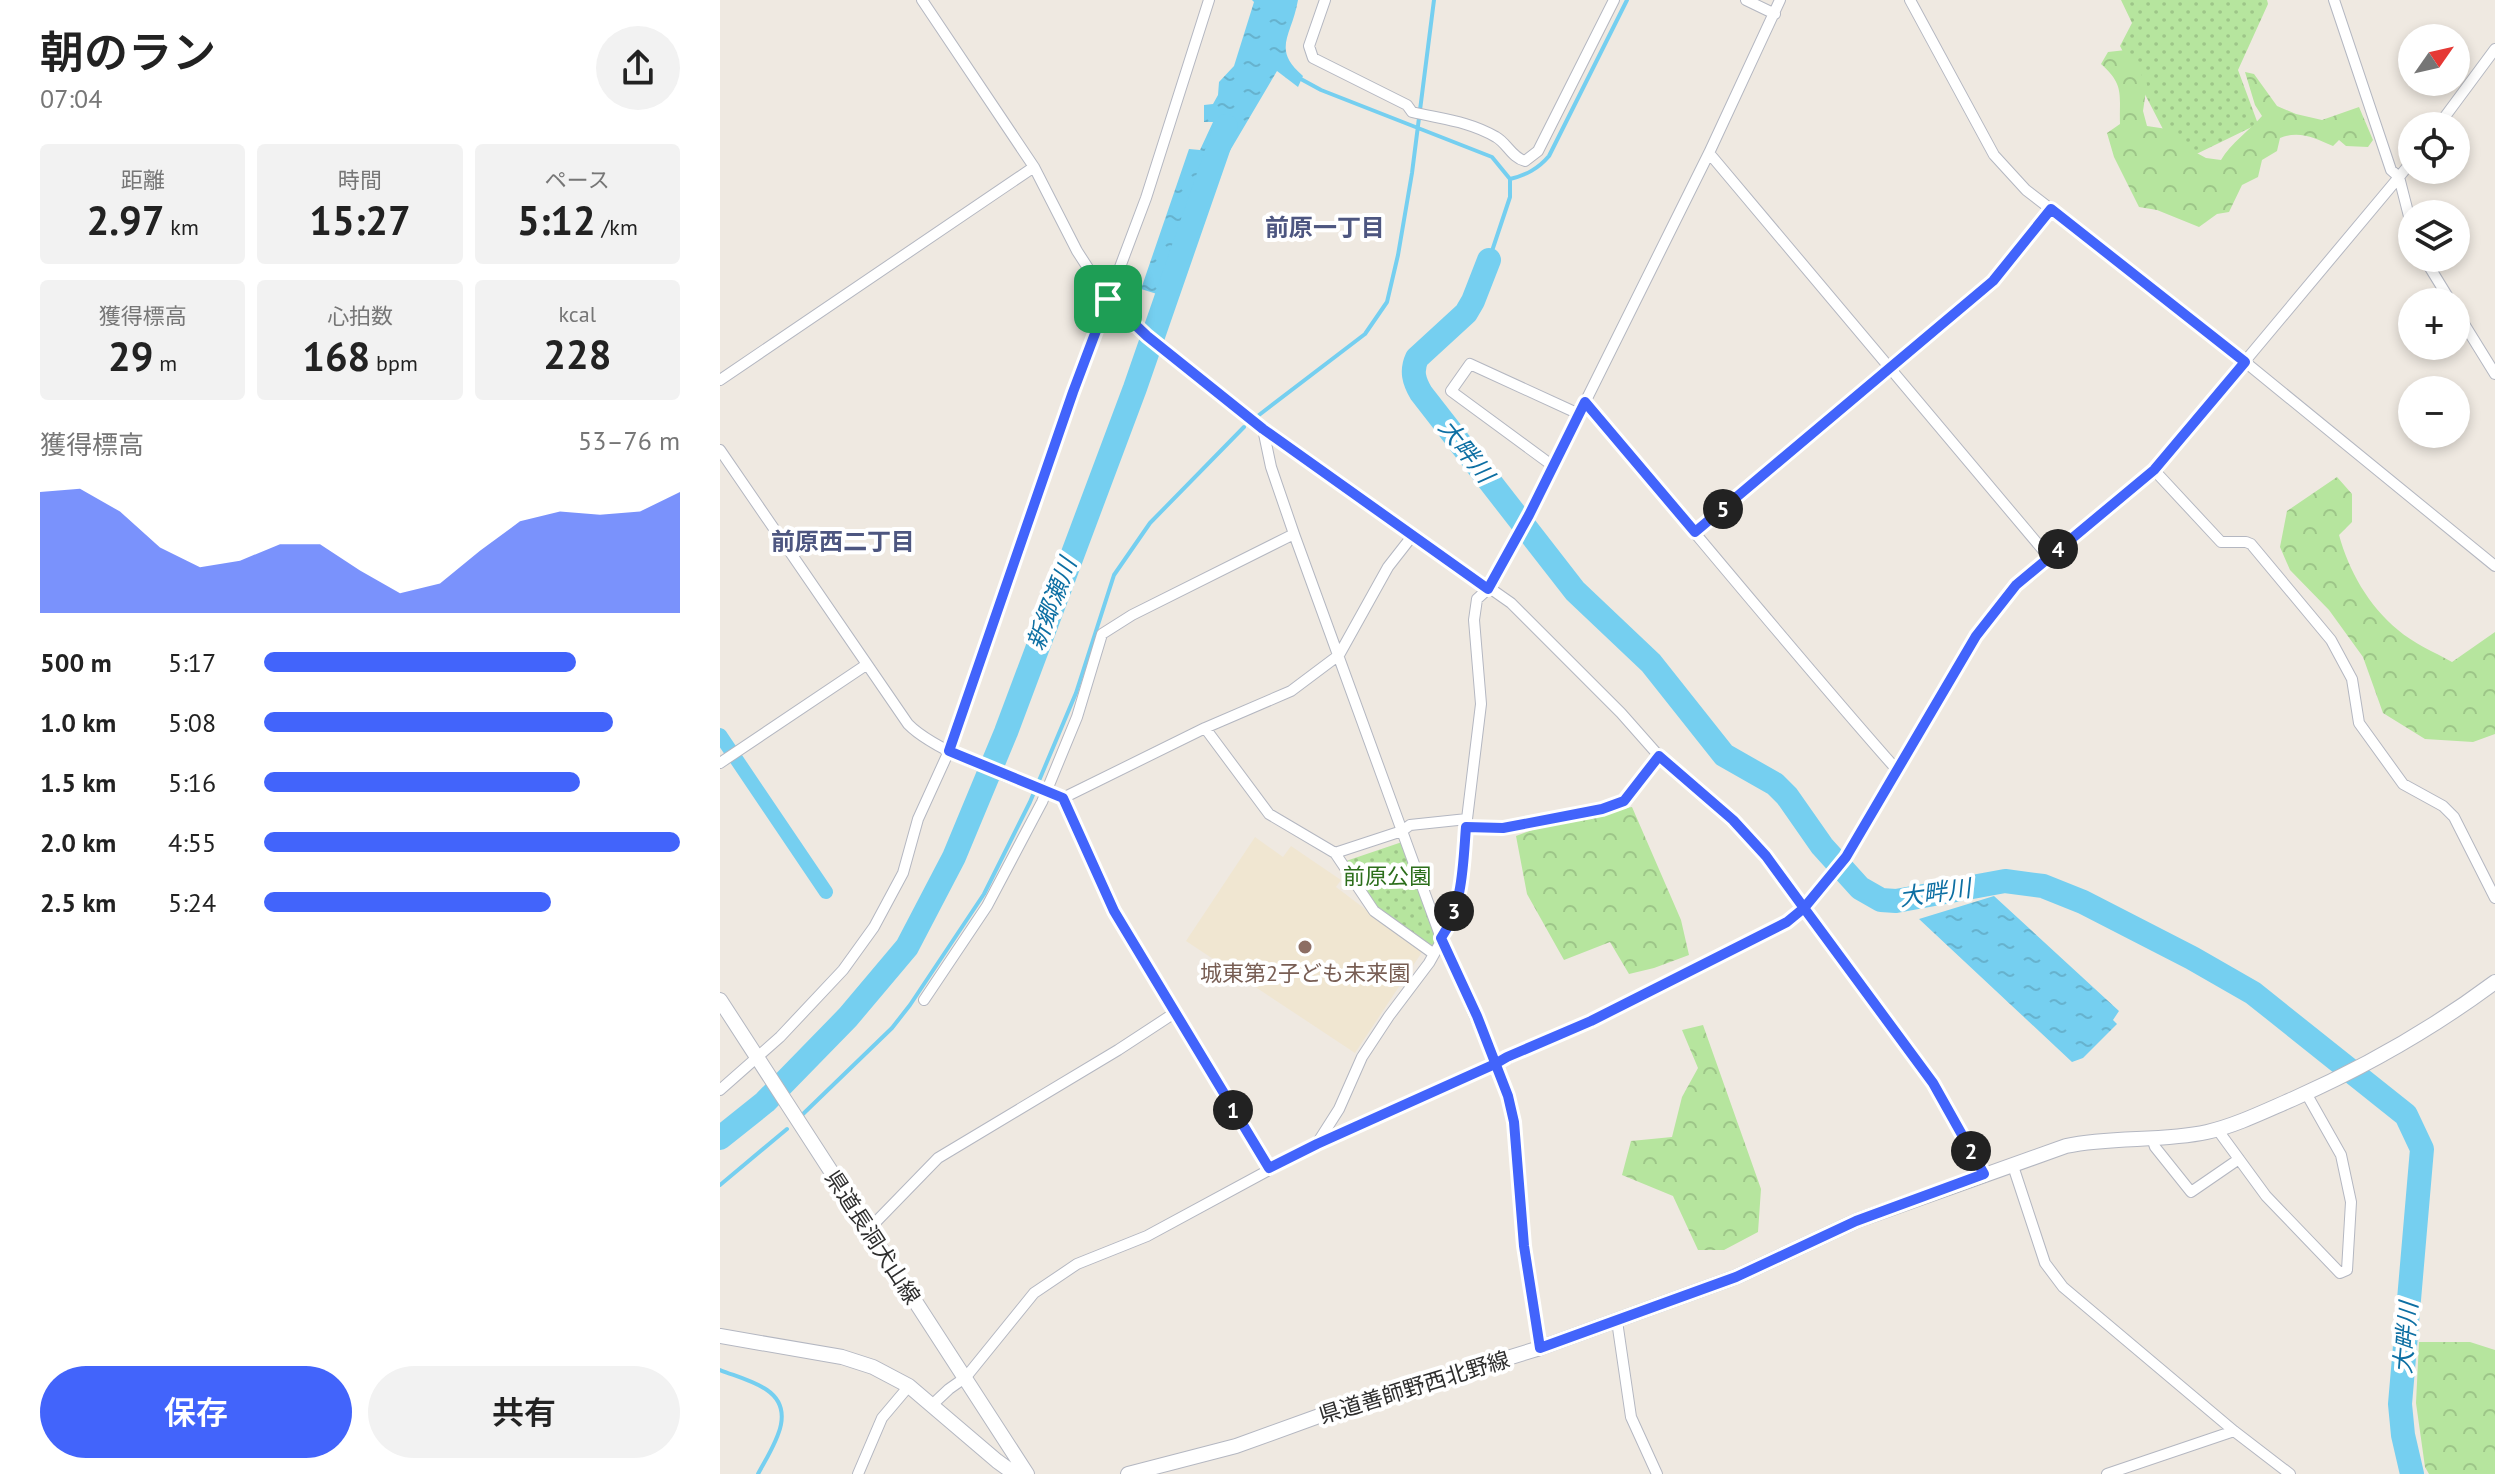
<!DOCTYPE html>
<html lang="ja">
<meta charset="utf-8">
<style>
body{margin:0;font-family:"PT Sans","Noto Sans JP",sans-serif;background:#f2f2f2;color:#222;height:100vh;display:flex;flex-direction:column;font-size:30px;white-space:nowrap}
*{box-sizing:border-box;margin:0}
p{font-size:26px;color:#767676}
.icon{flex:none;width:44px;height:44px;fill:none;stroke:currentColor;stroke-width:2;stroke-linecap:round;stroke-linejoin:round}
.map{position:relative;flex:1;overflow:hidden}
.panel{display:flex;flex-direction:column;background:#fff;width:720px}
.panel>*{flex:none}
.needle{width:52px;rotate:56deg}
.buttons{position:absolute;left:1678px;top:24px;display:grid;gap:16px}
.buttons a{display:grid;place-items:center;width:72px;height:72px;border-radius:50%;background:#fff;box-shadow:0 4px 12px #0003;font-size:40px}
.pin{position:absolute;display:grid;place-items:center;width:68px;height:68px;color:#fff;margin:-34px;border-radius:16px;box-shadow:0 4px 12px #0006}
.km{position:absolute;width:40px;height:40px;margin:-20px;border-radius:50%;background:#222;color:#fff;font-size:22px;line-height:40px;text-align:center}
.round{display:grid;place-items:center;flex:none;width:84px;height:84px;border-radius:42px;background:#f2f2f2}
.summary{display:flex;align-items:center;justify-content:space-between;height:136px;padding:0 40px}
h1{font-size:44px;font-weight:600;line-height:60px}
.figures{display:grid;grid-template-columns:repeat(3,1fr);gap:12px;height:136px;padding:8px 40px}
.figures div{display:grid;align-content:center;border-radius:8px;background:#f2f2f2;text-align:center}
.figures b{font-size:40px;font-weight:600}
.figures small{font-size:22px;font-weight:400}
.figures p{font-size:22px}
.chart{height:224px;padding:16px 40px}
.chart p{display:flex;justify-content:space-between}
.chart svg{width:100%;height:144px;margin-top:8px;fill:#4264fb;opacity:.7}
.cta{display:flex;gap:16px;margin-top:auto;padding:16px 40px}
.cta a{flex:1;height:92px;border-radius:48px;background:#4264fb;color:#fff;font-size:32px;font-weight:600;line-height:92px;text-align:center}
.cta a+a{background:#f2f2f2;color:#222}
ul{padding:0 40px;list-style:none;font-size:26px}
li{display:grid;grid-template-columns:128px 96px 1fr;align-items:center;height:60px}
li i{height:20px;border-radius:10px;background:#4264fb}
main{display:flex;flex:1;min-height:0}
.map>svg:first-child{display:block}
.education{fill:#f0e6d1}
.green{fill:url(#green-dots)}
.forest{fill:url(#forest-crowns)}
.water{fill:url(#water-ripples)}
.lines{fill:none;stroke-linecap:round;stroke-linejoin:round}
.stream{stroke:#75cff0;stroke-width:4}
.canal{stroke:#75cff0;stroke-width:14}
.river{stroke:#75cff0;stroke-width:24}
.street-casing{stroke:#b4b7c1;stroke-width:12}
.secondary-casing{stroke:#b4b7c1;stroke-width:16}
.street{stroke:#fff;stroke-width:10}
.secondary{stroke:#fff;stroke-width:14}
.route-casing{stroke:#fff;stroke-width:16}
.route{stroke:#4264fb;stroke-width:10}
.education-dot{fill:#8d6e63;stroke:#fff;stroke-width:3}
.labels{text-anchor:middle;stroke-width:8;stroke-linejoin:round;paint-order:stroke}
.park-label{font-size:22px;fill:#2c6e1b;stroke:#fff}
.education-label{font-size:22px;fill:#785e54;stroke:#fff}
.street-label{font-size:22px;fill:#2e2e2e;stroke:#fff}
.neighbourhood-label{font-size:24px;font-weight:bold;fill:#4d5680;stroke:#fff}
.water-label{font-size:24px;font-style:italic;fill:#0d6fa3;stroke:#fff}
</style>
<main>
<section class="panel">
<div class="summary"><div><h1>朝のラン</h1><p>07:04</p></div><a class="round"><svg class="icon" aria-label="share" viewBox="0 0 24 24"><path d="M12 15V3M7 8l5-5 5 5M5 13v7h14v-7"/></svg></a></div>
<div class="figures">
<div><p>距離</p><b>2.97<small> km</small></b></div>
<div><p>時間</p><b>15:27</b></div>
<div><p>ペース</p><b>5:12<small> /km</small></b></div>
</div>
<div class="figures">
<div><p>獲得標高</p><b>29<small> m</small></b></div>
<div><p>心拍数</p><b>168<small> bpm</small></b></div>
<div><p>kcal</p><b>228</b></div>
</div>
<div class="chart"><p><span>獲得標高</span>53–76 m</p>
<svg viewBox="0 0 160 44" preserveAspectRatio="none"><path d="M0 44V7L10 6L20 13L30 24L40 30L50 28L60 23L70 23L80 31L90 38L100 35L110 25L120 16L130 13L140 14L150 13L160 7V44z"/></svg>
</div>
<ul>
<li><b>500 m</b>5:17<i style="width:75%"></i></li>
<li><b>1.0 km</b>5:08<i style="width:84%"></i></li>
<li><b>1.5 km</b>5:16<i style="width:76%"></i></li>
<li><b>2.0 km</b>4:55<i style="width:100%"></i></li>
<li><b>2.5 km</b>5:24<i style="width:69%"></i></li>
</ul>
<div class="cta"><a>保存</a><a>共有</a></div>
</section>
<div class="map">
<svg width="1775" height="1474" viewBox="0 0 1775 1474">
<defs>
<pattern id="green-dots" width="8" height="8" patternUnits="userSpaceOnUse" patternTransform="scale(2)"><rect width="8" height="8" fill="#b6e59e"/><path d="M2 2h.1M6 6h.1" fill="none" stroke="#9dc588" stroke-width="1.8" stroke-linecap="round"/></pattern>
<pattern id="forest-crowns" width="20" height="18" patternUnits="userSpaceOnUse" patternTransform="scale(2)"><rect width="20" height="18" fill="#b6e59e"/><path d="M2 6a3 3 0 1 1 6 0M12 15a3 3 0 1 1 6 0" fill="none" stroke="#9dc588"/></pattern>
<pattern id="water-ripples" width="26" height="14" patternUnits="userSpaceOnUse" patternTransform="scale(2)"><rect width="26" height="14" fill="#75cff0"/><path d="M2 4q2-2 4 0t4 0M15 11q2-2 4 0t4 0" fill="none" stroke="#66b2ce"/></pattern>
</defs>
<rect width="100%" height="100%" fill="#efe9e1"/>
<!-- education -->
<path class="education" d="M535,837L563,857L571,846L621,880L616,887L702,952L635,1053L466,941Z"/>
<!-- green -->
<path class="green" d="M1401,0H1547L1548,4L1518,70L1538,124L1460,162L1400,46L1412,23Z
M682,842L718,938L712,947L654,904L626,861Z"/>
<!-- forest -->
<path class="forest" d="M1406,50L1427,84L1423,111L1427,126L1447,129L1464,146L1486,158L1501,160C1511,143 1529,131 1542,116L1535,105L1525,72L1534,74L1557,106L1576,114L1602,120L1639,107L1653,140L1648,147L1626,146L1619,140L1613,146C1595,138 1579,130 1560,138L1557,151L1542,160L1538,177L1522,185L1509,212L1497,214L1479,227L1437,210L1419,207L1394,157L1387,133L1400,124C1399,95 1405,85 1381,64L1388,52Z
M1617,477L1632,494V522L1619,535C1629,571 1648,605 1678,630C1693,643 1714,652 1732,662L1775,632V734L1753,742L1705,739L1663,713L1643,657L1609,610L1570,570L1560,547L1567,511Z
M912,807L961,920L969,955L934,968L909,974L890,942L844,960L807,894L796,836L845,818Z
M983,1025L1041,1189L1038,1232L1004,1250H978L953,1196L902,1175L911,1141L952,1137L962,1097L978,1068L962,1030Z
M1699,1342H1750L1775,1350V1474H1709L1705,1467L1696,1403Z"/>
<!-- water -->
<path class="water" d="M532,0H578C572,36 551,49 583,76L578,87L557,71L508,154L490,157L473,200L465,231L437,294L421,289L469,149L480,150L493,122H484V105L493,104L498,95L499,82L514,66L534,2Z
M1274,896L1399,1011L1393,1020L1397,1024L1363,1058L1352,1062L1199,919Z"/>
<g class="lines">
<!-- stream -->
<path class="stream" d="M579,78L601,90L772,157L790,179V197L769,260
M790,179C806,175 818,169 829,156L907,0
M539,415L645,334L667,302L678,255L692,173L714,0
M83,1114L172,1028L190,1005L264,894L310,802L356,693L394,575L430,523L524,427
M0,1185L67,1129
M0,1370C15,1376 34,1381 47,1390C79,1412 51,1449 38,1474"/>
<!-- canal -->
<path class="canal" d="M0,735L106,892"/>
<!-- river -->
<path class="river" d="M769,260L753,301L746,313L697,358C691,371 694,381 701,393L855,591L931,663L1004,755L1055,784L1067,796L1102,846L1140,888L1161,900L1176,901L1285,881L1323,886L1363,902L1472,958L1533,993L1686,1115L1702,1149L1680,1404L1683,1435L1692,1474
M0,1138L45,1102L128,1017L187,947L234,857L286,732L415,388L506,126"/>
<defs>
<path id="street" d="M202,0L314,167L357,251L388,299L427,336L543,429L791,603L901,713L939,756L1013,820L1046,856L1213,1083L1264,1174
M605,0L589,46L593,58L687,105L692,112C721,119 749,121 776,137C787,143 792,158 805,161L818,151L894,0
M1026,0L1055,14
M1190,0L1274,155L1306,190L1459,308L1775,566
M1718,126L1775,49
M989,153L1328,556
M1692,161L1679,177L1692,228
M1704,258L1731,302
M1736,311L1775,374
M0,380L314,167
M865,402C969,525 1071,650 1177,770
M543,429L551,467L574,534L682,831L721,938L786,1088L794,1122L804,1246L820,1348
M0,450L188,724C216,753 303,783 343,798L394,911L549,1168
M833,466L731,391L750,364L859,414
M1434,470L1501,542H1526L1531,544L1611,640L1632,679L1639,723L1683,784L1723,806L1734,817L1775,898
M975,532L1273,281L1331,209
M485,728L549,814L615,853L654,911L714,954
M0,763L146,665
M343,798L485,728L571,691L619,655L668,567L693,535
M746,827L783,828L882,809L904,801L939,756
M615,853L682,831L690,825L747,819L761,704L754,620L757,599L768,589L808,517L989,153L1060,0
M204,1000L267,906L322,802L357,717L382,634L412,615L574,534
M0,1090L60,1037L123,970L154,927L183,873L198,819L229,751L353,392L426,198L489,0
M1497,1129L1546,1196L1620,1273L1627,1270L1631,1202L1621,1155L1586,1093
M1432,1138L1435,1147L1471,1192L1519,1159
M598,1142L619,1109L642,1057L669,1016L709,963L728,929L740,891L747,819
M1293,1166L1325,1263L1343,1287L1514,1431L1570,1474
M148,1230L218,1158L398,1050L456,1012
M897,1321L911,1417L937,1474
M213,1404L229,1389L246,1377L314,1293L357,1264L427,1236L597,1144L871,1021L1067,922L1084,908L1126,857L1256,636L1296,585L1434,470L1679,177L1671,170L1614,0
M138,1474L162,1418L189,1386
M1387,1474L1514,1431"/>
<path id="secondary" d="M0,1000L307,1474
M0,1336L122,1357L153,1367L189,1386L277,1461L295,1474
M408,1474L516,1446L599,1416L820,1348L1016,1277L1136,1221L1346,1146C1393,1136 1441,1142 1487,1132C1517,1125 1545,1111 1573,1099C1645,1067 1712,1029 1775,982"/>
</defs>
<!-- street casing -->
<use href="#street" class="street-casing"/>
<!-- secondary casing -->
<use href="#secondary" class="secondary-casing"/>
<!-- street -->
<use href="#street" class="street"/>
<!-- secondary -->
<use href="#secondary" class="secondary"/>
</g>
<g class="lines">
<defs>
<path id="route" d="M388,299L353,392L229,751L343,798L394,911L549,1168L597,1144L775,1064L787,1057L871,1021L1067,922L1084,908L1213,1083L1264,1174L1136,1221L1016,1277L820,1348L804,1246L794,1122L788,1096L757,1016L721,938C743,906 743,864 746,827L783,828L882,809L904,801L939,756L1013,820L1046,856L1084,908L1126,857L1256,636L1296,585L1434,470L1525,362L1331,209L1273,281L975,532L865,402L809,515L768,589L543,429L427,336L388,299"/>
</defs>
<!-- route casing -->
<use href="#route" class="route-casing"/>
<!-- route -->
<use href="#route" class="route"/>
</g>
<!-- markers -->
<circle class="education-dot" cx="585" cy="947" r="8"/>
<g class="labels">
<!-- park labels -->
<g class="park-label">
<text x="667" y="884">前原公園</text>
</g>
<!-- education labels -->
<g class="education-label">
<text x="585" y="981">城東第2子ども未来園</text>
</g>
<!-- street labels -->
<g class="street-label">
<text transform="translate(153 1237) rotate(57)" y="8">県道長洞犬山線</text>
<text transform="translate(694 1387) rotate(-17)" y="8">県道善師野西北野線</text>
</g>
<!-- neighbourhood labels -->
<g class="neighbourhood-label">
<text x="605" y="236">前原一丁目</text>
<text x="123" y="550">前原西二丁目</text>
</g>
<!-- water labels -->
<g class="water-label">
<text transform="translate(746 451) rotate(52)" y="8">大畔川</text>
<text transform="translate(332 604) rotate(-69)" y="8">新郷瀬川</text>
<text transform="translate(1215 893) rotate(-8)" y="8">大畔川</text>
<text transform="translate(1686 1338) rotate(-85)" y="8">大畔川</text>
</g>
</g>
</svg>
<div class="buttons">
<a><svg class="needle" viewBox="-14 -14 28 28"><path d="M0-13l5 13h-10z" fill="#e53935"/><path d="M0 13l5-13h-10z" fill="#767676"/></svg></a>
<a><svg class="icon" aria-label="locate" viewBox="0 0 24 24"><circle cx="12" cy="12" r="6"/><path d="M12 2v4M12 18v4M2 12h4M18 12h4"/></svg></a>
<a><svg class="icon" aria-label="layers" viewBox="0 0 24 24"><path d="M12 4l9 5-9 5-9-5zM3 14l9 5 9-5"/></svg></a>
<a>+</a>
<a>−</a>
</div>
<div class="pin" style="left:388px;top:299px;background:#1e9e55"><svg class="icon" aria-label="arrive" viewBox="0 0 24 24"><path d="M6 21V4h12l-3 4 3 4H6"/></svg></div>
<b class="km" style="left:513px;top:1110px">1</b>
<b class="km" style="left:1251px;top:1151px">2</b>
<b class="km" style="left:734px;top:911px">3</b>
<b class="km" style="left:1338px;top:549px">4</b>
<b class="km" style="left:1003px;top:509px">5</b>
</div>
</main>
